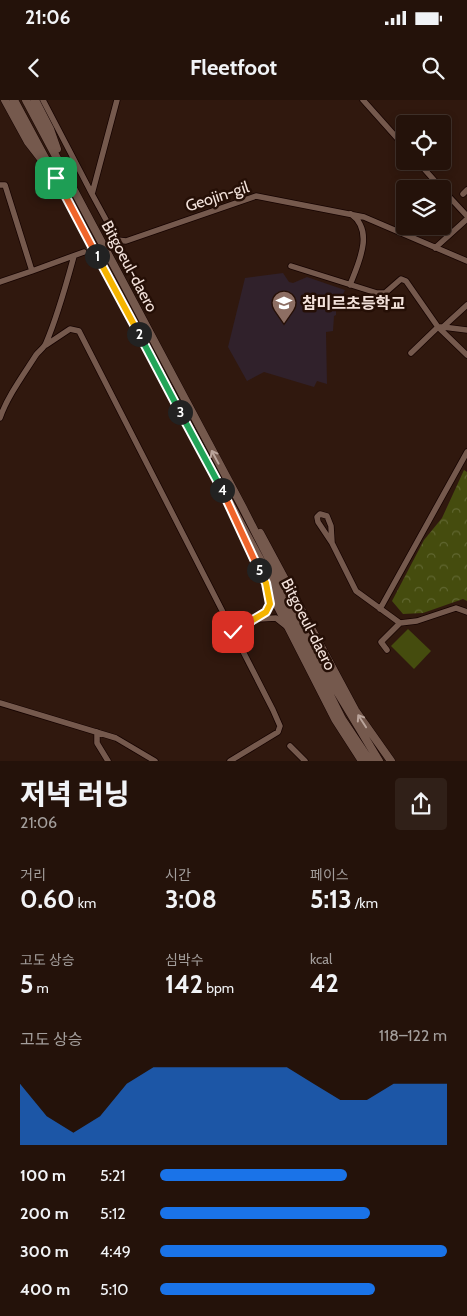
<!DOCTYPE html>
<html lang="ko">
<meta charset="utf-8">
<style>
body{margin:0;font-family:Cabin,"Noto Sans KR",sans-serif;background:#302018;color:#f1f3f6;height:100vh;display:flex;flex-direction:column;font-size:19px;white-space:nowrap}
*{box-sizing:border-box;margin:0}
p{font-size:16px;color:#a39e9c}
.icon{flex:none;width:28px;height:28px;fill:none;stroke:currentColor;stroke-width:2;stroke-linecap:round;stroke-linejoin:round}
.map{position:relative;height:661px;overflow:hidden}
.side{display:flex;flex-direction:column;background:#24120a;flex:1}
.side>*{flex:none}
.controls{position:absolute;left:396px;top:15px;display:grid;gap:10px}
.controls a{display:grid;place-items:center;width:55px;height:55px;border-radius:5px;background:#24120a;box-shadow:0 2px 8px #0003,0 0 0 1px #41322b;font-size:25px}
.pin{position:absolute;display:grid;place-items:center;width:42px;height:42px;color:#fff;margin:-21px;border-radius:10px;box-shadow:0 2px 8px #0006}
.km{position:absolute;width:25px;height:25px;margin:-12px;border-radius:50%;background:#222;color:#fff;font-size:14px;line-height:25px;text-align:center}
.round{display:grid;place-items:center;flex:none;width:52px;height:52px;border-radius:5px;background:#302018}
.headline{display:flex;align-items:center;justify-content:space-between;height:85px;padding:0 20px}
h1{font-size:28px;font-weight:800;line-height:38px}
.metrics{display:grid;grid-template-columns:repeat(3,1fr);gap:8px;height:85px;padding:5px 20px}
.metrics div{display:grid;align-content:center}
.metrics b{font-size:25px;font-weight:800}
.metrics small{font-size:14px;font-weight:400}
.metrics p{font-size:14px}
.chart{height:140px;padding:10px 20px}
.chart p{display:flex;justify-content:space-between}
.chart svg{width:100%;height:90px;margin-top:5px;fill:#1a73e8;opacity:.7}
ul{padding:0 20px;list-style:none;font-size:16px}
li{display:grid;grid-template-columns:80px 60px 1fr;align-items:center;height:38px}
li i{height:12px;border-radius:6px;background:#1a73e8}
.status{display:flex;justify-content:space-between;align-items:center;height:35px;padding:0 25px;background:#24120a;direction:ltr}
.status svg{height:14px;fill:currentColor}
header{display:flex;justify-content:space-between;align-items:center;height:65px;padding:0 20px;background:#24120a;font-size:22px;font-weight:800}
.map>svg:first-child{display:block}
.education{fill:#30212b}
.forest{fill:url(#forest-crowns)}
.park{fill:#454c0e}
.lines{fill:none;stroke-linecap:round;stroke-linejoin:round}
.street-tunnel{stroke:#4d362d;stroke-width:5.5;stroke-dasharray:5.5 3;stroke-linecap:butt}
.street-casing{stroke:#160300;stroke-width:7}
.secondary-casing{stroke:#160300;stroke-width:9}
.street{stroke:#75594d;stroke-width:5.5}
.secondary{stroke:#75594d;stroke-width:8}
.oneway{stroke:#baa49b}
.split-1-casing{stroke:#fff;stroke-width:10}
.split-2-casing{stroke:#fff;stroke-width:10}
.split-3-casing{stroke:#fff;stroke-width:10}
.split-4-casing{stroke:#fff;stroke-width:10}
.split-5-casing{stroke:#fff;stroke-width:10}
.split-6-casing{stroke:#fff;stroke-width:10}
.split-1{stroke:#f0652b;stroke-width:6}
.split-2{stroke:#f5b400;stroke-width:6}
.split-3{stroke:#22a559;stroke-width:6}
.split-4{stroke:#22a559;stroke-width:6}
.split-5{stroke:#f0652b;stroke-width:6}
.split-6{stroke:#f5b400;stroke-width:6}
.labels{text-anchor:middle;stroke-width:5;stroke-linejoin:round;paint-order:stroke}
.street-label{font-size:16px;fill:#f3e2db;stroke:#250f06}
.poi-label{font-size:16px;font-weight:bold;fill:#f3e2db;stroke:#250f06;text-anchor:start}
</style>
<div class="status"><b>21:06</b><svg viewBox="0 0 49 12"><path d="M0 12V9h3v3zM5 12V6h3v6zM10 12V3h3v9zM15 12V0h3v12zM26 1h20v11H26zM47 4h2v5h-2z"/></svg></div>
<header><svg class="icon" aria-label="back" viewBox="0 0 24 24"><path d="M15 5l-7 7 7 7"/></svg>Fleetfoot<svg class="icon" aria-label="search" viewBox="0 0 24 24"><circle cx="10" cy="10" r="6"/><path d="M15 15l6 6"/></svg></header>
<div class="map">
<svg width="467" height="661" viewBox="0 0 467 661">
<defs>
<pattern id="forest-crowns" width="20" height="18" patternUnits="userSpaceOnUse" patternTransform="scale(1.25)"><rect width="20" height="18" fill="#454c0e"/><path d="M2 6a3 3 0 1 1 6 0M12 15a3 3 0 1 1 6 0" fill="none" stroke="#606630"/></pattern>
</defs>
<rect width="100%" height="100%" fill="#30180e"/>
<!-- education -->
<path class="education" d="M283,173L289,182L293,183L307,177L345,190L336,209V215L334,216L333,231L326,232L327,284L317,281L314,287L264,272L247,281L228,247L245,178Z"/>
<!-- forest -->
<path class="forest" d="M464,370L467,372V501L463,499L423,513L403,514L392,501L424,440L442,418Z"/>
<!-- park -->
<path class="park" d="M408,529L431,551L414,569L391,546Z"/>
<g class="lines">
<!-- street-tunnel -->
<path class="street-tunnel" d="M84,152L117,140"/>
<defs>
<path id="street" d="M43,0L92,94
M117,0L92,94L117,140L126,141L256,96L364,117L467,161
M363,0L405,47
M417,61L442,89
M0,85H5L32,171L0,182
M442,89L467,116
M463,94L467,90
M435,148L467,119
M291,166L377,193H385L401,179L406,181L438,227L467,255
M32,171L84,152
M350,185C358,164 375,131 351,114
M443,227L467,230
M46,245L70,229L79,231L273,610L280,626L278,632L230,661
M411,253L438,227H443L467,205
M0,318C7,297 24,274 36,255C39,251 44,248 46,243C58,215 66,185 74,156
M332,443L318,422L317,417L320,414L327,416L331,426L332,443L356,491L400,523
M380,509L467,352
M258,519L276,518L286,526
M233,532L266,512L270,504L267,490
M387,550L381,542L400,523L417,521L456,508L467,512
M0,603L116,638L155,661
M97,632V643L108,661
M290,646L305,661"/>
<path id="secondary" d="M5,0L28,42L42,60
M14,0L292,519L342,619L370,661
M26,0L243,408L335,588L379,661
M35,0L50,29L57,49
M260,433L355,610L391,661
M250,452L335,619L362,661"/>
</defs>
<!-- street casing -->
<use href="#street" class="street-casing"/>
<!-- secondary casing -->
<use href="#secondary" class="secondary-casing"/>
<!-- street -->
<use href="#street" class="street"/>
<!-- secondary -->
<use href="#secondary" class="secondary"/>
</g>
<!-- one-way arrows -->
<defs><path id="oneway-shaft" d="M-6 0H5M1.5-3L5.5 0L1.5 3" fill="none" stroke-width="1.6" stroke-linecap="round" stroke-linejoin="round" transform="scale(1.25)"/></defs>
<g class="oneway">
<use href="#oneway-shaft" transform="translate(215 357) rotate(-118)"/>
<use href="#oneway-shaft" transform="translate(362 621) rotate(-123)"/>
</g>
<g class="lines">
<defs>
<path id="split-1" d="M56,78L97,156"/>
<path id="split-2" d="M97,156L139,234"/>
<path id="split-3" d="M139,234L180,312"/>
<path id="split-4" d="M180,312L222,390"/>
<path id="split-5" d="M222,390L259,470"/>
<path id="split-6" d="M233,532L266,512L270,504L266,483L259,470"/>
</defs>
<!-- split-1 casing -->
<use href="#split-1" class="split-1-casing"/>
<!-- split-2 casing -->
<use href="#split-2" class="split-2-casing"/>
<!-- split-3 casing -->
<use href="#split-3" class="split-3-casing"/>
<!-- split-4 casing -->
<use href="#split-4" class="split-4-casing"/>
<!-- split-5 casing -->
<use href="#split-5" class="split-5-casing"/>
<!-- split-6 casing -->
<use href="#split-6" class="split-6-casing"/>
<!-- split-1 -->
<use href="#split-1" class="split-1"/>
<!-- split-2 -->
<use href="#split-2" class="split-2"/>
<!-- split-3 -->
<use href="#split-3" class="split-3"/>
<!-- split-4 -->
<use href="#split-4" class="split-4"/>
<!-- split-5 -->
<use href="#split-5" class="split-5"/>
<!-- split-6 -->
<use href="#split-6" class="split-6"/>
</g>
<!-- icons -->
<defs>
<symbol id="school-pin" viewBox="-11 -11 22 30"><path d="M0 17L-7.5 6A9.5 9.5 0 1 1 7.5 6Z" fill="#8d6e63" stroke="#250f06"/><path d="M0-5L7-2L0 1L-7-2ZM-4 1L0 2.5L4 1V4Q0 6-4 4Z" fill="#fff"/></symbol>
</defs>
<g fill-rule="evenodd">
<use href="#school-pin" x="270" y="189" width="28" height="38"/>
</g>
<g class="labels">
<!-- street labels -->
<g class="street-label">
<text transform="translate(217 96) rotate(-18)" y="6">Geojin-gil</text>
<text transform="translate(130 166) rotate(62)" y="6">Bitgoeul-daero</text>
<text transform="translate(309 524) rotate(63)" y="6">Bitgoeul-daero</text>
</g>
<!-- poi labels -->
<g class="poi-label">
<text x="302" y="209">참미르초등학교</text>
</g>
</g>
</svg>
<div class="controls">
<a><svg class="icon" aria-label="locate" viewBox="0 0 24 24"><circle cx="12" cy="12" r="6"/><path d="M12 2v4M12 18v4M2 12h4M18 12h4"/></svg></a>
<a><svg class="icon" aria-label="layers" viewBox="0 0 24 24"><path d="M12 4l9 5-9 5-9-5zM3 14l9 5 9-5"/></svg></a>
</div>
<div class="pin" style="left:56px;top:78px;background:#1e9e55"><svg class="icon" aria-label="arrive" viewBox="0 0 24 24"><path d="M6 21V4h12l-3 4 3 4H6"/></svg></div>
<div class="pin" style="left:233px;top:532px;background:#d93025"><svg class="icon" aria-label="check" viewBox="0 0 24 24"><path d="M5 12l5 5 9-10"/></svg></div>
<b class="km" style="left:97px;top:156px">1</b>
<b class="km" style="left:139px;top:234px">2</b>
<b class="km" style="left:180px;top:312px">3</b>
<b class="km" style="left:222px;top:390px">4</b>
<b class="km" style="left:259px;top:470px">5</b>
</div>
<section class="side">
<div class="headline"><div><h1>저녁 러닝</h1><p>21:06</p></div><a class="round"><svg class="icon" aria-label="share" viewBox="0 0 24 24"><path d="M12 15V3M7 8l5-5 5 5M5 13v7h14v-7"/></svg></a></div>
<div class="metrics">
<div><p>거리</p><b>0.60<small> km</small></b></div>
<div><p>시간</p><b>3:08</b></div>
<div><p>페이스</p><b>5:13<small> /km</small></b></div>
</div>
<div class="metrics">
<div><p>고도 상승</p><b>5<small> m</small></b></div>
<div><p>심박수</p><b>142<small> bpm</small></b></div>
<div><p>kcal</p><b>42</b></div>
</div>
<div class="chart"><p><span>고도 상승</span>118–122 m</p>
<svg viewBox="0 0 160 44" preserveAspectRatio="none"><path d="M0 44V14L10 30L20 38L30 30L40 14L50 6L60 6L70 6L80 6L90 6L100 6L110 14L120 22L130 22L140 14L150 14L160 14V44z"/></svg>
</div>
<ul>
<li><b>100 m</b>5:21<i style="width:65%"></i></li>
<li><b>200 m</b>5:12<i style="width:73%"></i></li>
<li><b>300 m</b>4:49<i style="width:100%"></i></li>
<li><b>400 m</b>5:10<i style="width:75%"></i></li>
</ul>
</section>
